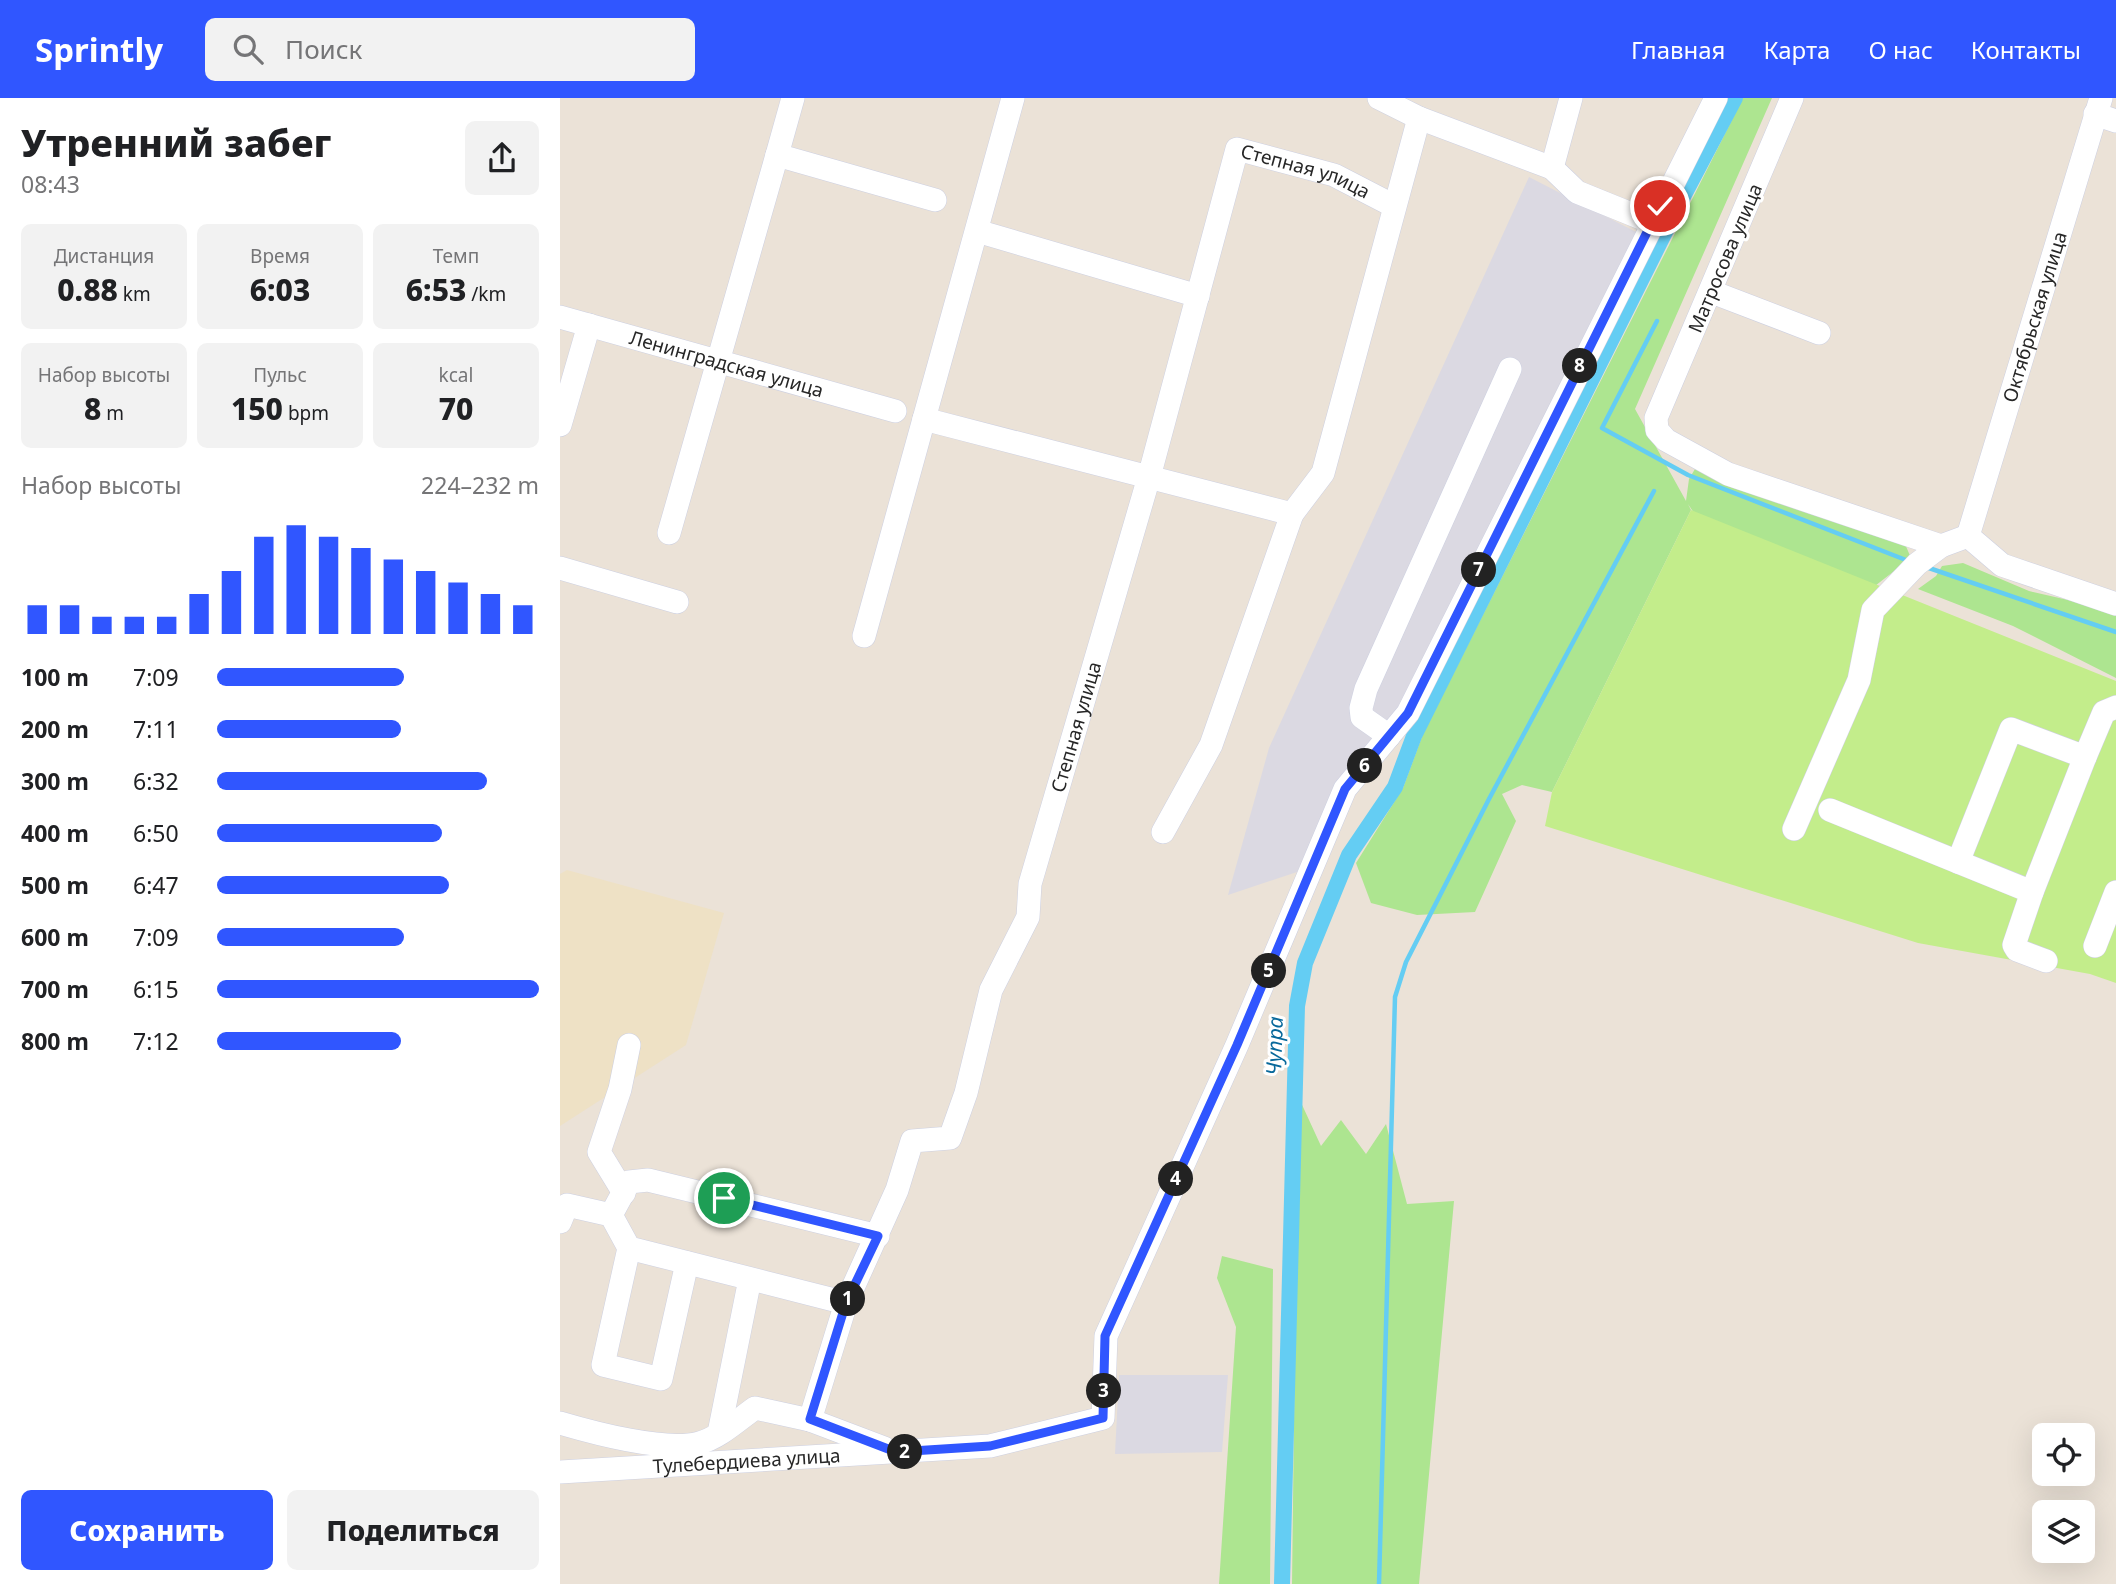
<!DOCTYPE html>
<html lang="ru">
<meta charset="utf-8">
<style>
body{margin:0;font-family:"Noto Sans",sans-serif;background:#f2f2f2;color:#202124;height:100vh;display:flex;flex-direction:column;font-size:26px;white-space:nowrap}
*{box-sizing:border-box;margin:0}
p{font-size:23px;color:#757577}
.icon{flex:none;width:38px;height:38px;fill:none;stroke:currentColor;stroke-width:2;stroke-linecap:round;stroke-linejoin:round}
.map{position:relative;flex:1;overflow:hidden}
.sheet{display:flex;flex-direction:column;background:#fff;width:560px}
.sheet>*{flex:none}
.fabs{position:absolute;left:1472px;top:1325px;display:grid;gap:14px}
.fabs a{display:grid;place-items:center;width:63px;height:63px;border-radius:10px;background:#fff;box-shadow:0 7px 28px #0002;font-size:35px}
.pin{position:absolute;display:grid;place-items:center;width:60px;height:60px;color:#fff;margin:-30px;border:4px solid #fff;border-radius:50%;box-shadow:0 2px 7px #0007}
.km{position:absolute;width:35px;height:35px;margin:-18px;border-radius:50%;background:#222;color:#fff;font-size:19px;line-height:35px;text-align:center}
.round{display:grid;place-items:center;flex:none;width:74px;height:74px;border-radius:10px;background:#f2f2f2}
.overview{display:flex;align-items:center;justify-content:space-between;height:119px;padding:0 21px}
h1{font-size:38px;font-weight:800;line-height:52px}
.metrics{display:grid;grid-template-columns:repeat(3,1fr);gap:10px;height:119px;padding:7px 21px}
.metrics div{display:grid;align-content:center;border-radius:10px;background:#f2f2f2;text-align:center}
.metrics b{font-size:30px;font-weight:800}
.metrics small{font-size:19px;font-weight:400}
.metrics p{font-size:19px}
.chart{height:196px;padding:14px 21px}
.chart p{display:flex;justify-content:space-between}
.chart svg{width:100%;height:126px;margin-top:7px;stroke:#3056ff;stroke-width:6}
.primary-button{display:flex;gap:14px;margin-top:auto;padding:14px 21px}
.primary-button a{flex:1;height:80px;border-radius:10px;background:#3056ff;color:#fff;font-size:28px;font-weight:800;line-height:80px;text-align:center}
.primary-button a+a{background:#f2f2f2;color:#202124}
ul{padding:0 21px;list-style:none;font-size:23px}
li{display:grid;grid-template-columns:112px 84px 1fr;align-items:center;height:52px}
li i{height:18px;border-radius:9px;background:#3056ff}
header{display:flex;align-items:center;gap:42px;box-sizing:border-box;height:98px;padding:0 35px;background:#3056ff;color:#fff}
header strong{font-size:33px}
nav{display:flex;gap:38px;margin-inline-start:auto;font-size:24px}
.search{width:490px;height:63px;background:#f2f2f2;display:flex;align-items:center;gap:18px;box-sizing:border-box;padding:0 24px;border-radius:10px;color:#757577;font-size:26px}
main{display:flex;flex:1;min-height:0}
.map>svg:first-child{display:block}
.industrial{fill:#dbd9e2}
.education{fill:#eee1c5}
.green{fill:#ade590}
.pitch{fill:#c3ed8b}
.lines{fill:none;stroke-linecap:round;stroke-linejoin:round}
.stream{stroke:#64cdf3;stroke-width:4.5}
.canal{stroke:#64cdf3;stroke-width:16}
.minor-casing{stroke:#cdd0e1;stroke-width:24}
.minor{stroke:#fff;stroke-width:23}
.route-casing{stroke:#fff;stroke-width:14}
.route{stroke:#3056ff;stroke-width:9}
.labels{text-anchor:middle;stroke-width:6;stroke-linejoin:round;paint-order:stroke}
.street-label{font-size:19px;fill:#272727;stroke:#fff}
.water-label{font-size:21px;font-style:italic;fill:#07689b;stroke:#fff}
</style>
<header>
<strong>Sprintly</strong>
<div class="search"><svg class="icon" aria-label="search" viewBox="0 0 24 24"><circle cx="10" cy="10" r="6"/><path d="M15 15l6 6"/></svg>Поиск</div>
<nav><a>Главная</a><a>Карта</a><a>О нас</a><a>Контакты</a></nav>
</header>
<main>
<section class="sheet">
<div class="overview"><div><h1>Утренний забег</h1><p>08:43</p></div><a class="round"><svg class="icon" aria-label="share" viewBox="0 0 24 24"><path d="M12 15V3M7 8l5-5 5 5M5 13v7h14v-7"/></svg></a></div>
<div class="metrics">
<div><p>Дистанция</p><b>0.88<small> km</small></b></div>
<div><p>Время</p><b>6:03</b></div>
<div><p>Темп</p><b>6:53<small> /km</small></b></div>
</div>
<div class="metrics">
<div><p>Набор высоты</p><b>8<small> m</small></b></div>
<div><p>Пульс</p><b>150<small> bpm</small></b></div>
<div><p>kcal</p><b>70</b></div>
</div>
<div class="chart"><p><span>Набор высоты</span>224–232 m</p>
<svg viewBox="0 0 160 44" preserveAspectRatio="none"><path d="M5 44V34M15 44V34M25 44V38M35 44V38M45 44V38M55 44V30M65 44V22M75 44V10M85 44V6M95 44V10M105 44V14M115 44V18M125 44V22M135 44V26M145 44V30M155 44V34"/></svg>
</div>
<ul>
<li><b>100 m</b>7:09<i style="width:58%"></i></li>
<li><b>200 m</b>7:11<i style="width:57%"></i></li>
<li><b>300 m</b>6:32<i style="width:84%"></i></li>
<li><b>400 m</b>6:50<i style="width:70%"></i></li>
<li><b>500 m</b>6:47<i style="width:72%"></i></li>
<li><b>600 m</b>7:09<i style="width:58%"></i></li>
<li><b>700 m</b>6:15<i style="width:100%"></i></li>
<li><b>800 m</b>7:12<i style="width:57%"></i></li>
</ul>
<div class="primary-button"><a>Сохранить</a><a>Поделиться</a></div>
</section>
<div class="map">
<svg width="1556" height="1486" viewBox="0 0 1556 1486">
<rect width="100%" height="100%" fill="#ebe2d7"/>
<!-- industrial -->
<path class="industrial" d="M969,79L1080,136L839,612L777,685L737,774L668,797L709,650Z
M559,1277H668L662,1354L555,1356Z"/>
<!-- education -->
<path class="education" d="M7,772L164,815L126,947L0,1028V776Z"/>
<!-- green -->
<path class="green" d="M1183,0H1212L1075,311L1126,403L1129,381L1135,371L1144,372L1345,446L1351,460L1311,491L1134,415L1128,406L1131,412L992,694L962,687L942,696L956,723L915,814L857,817L811,805L796,765L843,690L863,636Z
M1403,465L1469,493L1556,513V580L1453,528L1358,491L1376,478L1382,468Z
M738,998L761,1048L781,1022L806,1056L826,1026L847,1106L894,1103L859,1486H732Z
M662,1158L713,1171L710,1486H659L676,1229L657,1180Z"/>
<!-- pitch -->
<path class="pitch" d="M1131,412L1556,583V885L1530,876L1358,845L985,728L992,694Z"/>
<g class="lines">
<!-- stream -->
<path class="stream" d="M1097,223L1042,330L1128,377L1351,464
M1366,469L1556,534
M819,1486L835,899L846,864L929,701L1094,393"/>
<!-- canal -->
<path class="canal" d="M1117,110L1175,0
M722,1486L737,908L745,865L789,757L835,689L854,638L1112,120"/>
<defs>
<g id="minor">
<path d="M233,0L217,57L375,102"/>
<path d="M453,0L364,321L732,416L763,375L859,20"/>
<path d="M819,0L859,20L992,70L1017,94L1091,124"/>
<path d="M1232,0L1096,320L1097,332L1106,342L1168,376L1381,448L1408,438"/>
<path d="M1535,16L1556,23"/>
<path d="M992,70L1011,0"/>
<path d="M417,133L638,198"/>
<path d="M1152,194L1259,235"/>
<path id="s1" d="M0,219L335,313"/>
<path d="M0,327L29,227"/>
<path d="M109,435L217,57"/>
<path id="s2" d="M1408,438L1541,0"/>
<path d="M1408,438L1442,467L1556,506"/>
<path d="M0,470L117,504"/>
<path d="M304,538L364,321"/>
<path d="M829,638L802,619L801,610L806,591L950,271"/>
<path d="M1270,712L1472,794L1525,659"/>
<path d="M1234,731L1299,582L1313,512L1357,466L1381,448"/>
<path d="M603,734L651,647L732,416"/>
<path d="M1398,764L1451,631L1525,659L1544,614L1556,609"/>
<path d="M1472,794L1454,847L1457,852L1486,863"/>
<path d="M1535,848L1556,794"/>
<path d="M64,1095L39,1054L60,991L69,947"/>
<path d="M51,1117L69,1084L88,1082L318,1138"/>
<path d="M0,1124L7,1107L51,1117L69,1150L286,1205"/>
<path d="M69,1150L43,1267L101,1281L127,1165"/>
<path id="s3" d="M250,1322L286,1205L337,1092L352,1043L390,1040L406,995L431,892L468,819L470,786L589,379L677,51L774,77L834,108"/>
<path d="M0,1325C34,1335 105,1354 139,1345C159,1340 178,1322 195,1310L250,1322L324,1350"/>
<path d="M159,1335L190,1181"/>
<path id="s4" d="M0,1374L430,1348L543,1320L546,1238L677,947L785,691L848,615L1156,0"/>
</g>
</defs>
<!-- minor casing -->
<use href="#minor" class="minor-casing"/>
<!-- minor -->
<use href="#minor" class="minor"/>
</g>
<g class="lines">
<defs>
<path id="route" d="M164,1100L318,1138L286,1205L250,1321L336,1354L430,1348L543,1320L545,1238L677,947L785,691L848,615L1100,108"/>
</defs>
<!-- route casing -->
<use href="#route" class="route-casing"/>
<!-- route -->
<use href="#route" class="route"/>
</g>
<g class="labels">
<!-- street labels -->
<g class="street-label">
<text dy="7" stroke="none"><textPath href="#s3" startOffset="1440">Степная улица</textPath></text>
<text transform="translate(1165 160) rotate(-67)" y="7">Матросова улица</text>
<text dy="7" stroke="none"><textPath href="#s2" startOffset="229">Октябрьская улица</textPath></text>
<text dy="7" stroke="none"><textPath href="#s1" startOffset="173">Ленинградская улица</textPath></text>
<text dy="7" stroke="none"><textPath href="#s3" startOffset="768">Степная улица</textPath></text>
<text dy="7" stroke="none"><textPath href="#s4" startOffset="187">Тулебердиева улица</textPath></text>
</g>
<!-- water labels -->
<g class="water-label">
<text transform="translate(715 948) rotate(-88)" y="7">Чупра</text>
</g>
</g>
</svg>
<div class="fabs">
<a><svg class="icon" aria-label="locate" viewBox="0 0 24 24"><circle cx="12" cy="12" r="6"/><path d="M12 2v4M12 18v4M2 12h4M18 12h4"/></svg></a>
<a><svg class="icon" aria-label="layers" viewBox="0 0 24 24"><path d="M12 4l9 5-9 5-9-5zM3 14l9 5 9-5"/></svg></a>
</div>
<div class="pin" style="left:164px;top:1100px;background:#1e9e55"><svg class="icon" aria-label="arrive" viewBox="0 0 24 24"><path d="M6 21V4h12l-3 4 3 4H6"/></svg></div>
<div class="pin" style="left:1100px;top:108px;background:#d93025"><svg class="icon" aria-label="check" viewBox="0 0 24 24"><path d="M5 12l5 5 9-10"/></svg></div>
<b class="km" style="left:288px;top:1201px">1</b>
<b class="km" style="left:345px;top:1354px">2</b>
<b class="km" style="left:544px;top:1293px">3</b>
<b class="km" style="left:616px;top:1081px">4</b>
<b class="km" style="left:709px;top:873px">5</b>
<b class="km" style="left:805px;top:668px">6</b>
<b class="km" style="left:919px;top:472px">7</b>
<b class="km" style="left:1020px;top:268px">8</b>
</div>
</main>
